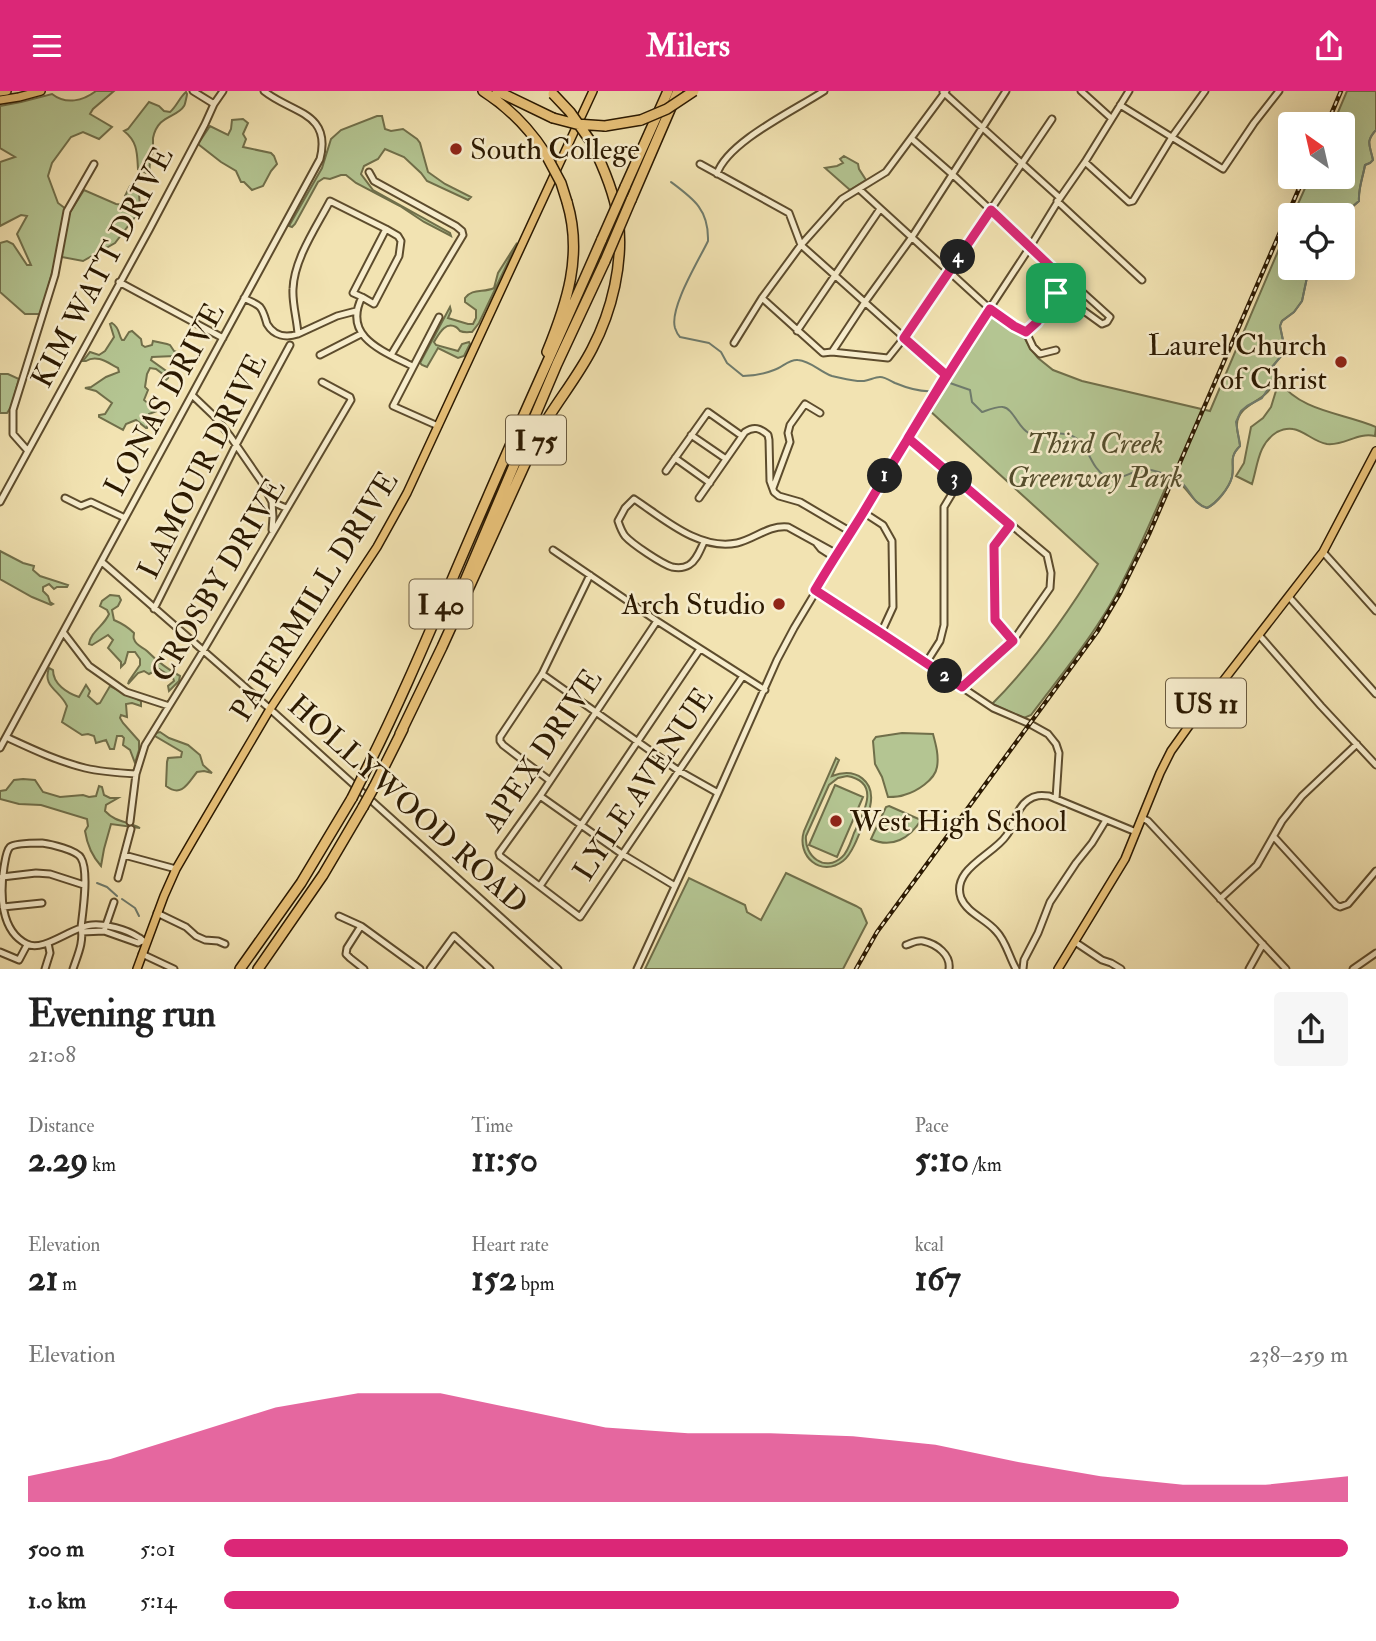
<!DOCTYPE html>
<meta charset="utf-8">
<style>
body{margin:0;font-family:"IM FELL Double Pica",serif;background:#f6f6f6;color:#222;height:100vh;display:flex;flex-direction:column;font-size:26px;white-space:nowrap}
*{box-sizing:border-box;margin:0}
p{font-size:23px;color:#767676}
.icon{flex:none;width:38px;height:38px;fill:none;stroke:currentColor;stroke-width:2;stroke-linecap:round;stroke-linejoin:round}
.map{position:relative;height:878px;overflow:hidden}
.sheet{display:flex;flex-direction:column;background:#fff;flex:1}
.sheet>*{flex:none}
.needle{width:46px;rotate:326deg}
.controls{position:absolute;left:1278px;top:21px;display:grid;gap:14px}
.controls a{display:grid;place-items:center;width:77px;height:77px;border-radius:7px;background:#fff;box-shadow:0 7px 28px #0002;font-size:35px}
.pin{position:absolute;display:grid;place-items:center;width:60px;height:60px;color:#fff;margin:-30px;border-radius:14px;box-shadow:0 4px 10px #0006}
.km{position:absolute;width:35px;height:35px;margin:-18px;border-radius:50%;background:#222;color:#fff;font-size:19px;line-height:35px;text-align:center}
.round{display:grid;place-items:center;flex:none;width:74px;height:74px;border-radius:7px;background:#f6f6f6}
.overview{display:flex;align-items:center;justify-content:space-between;height:119px;padding:0 28px}
h1{font-size:38px;font-weight:700;line-height:52px}
.stats{display:grid;grid-template-columns:repeat(3,1fr);gap:10px;height:119px;padding:7px 28px}
.stats div{display:grid;align-content:center}
.stats b{font-size:35px;font-weight:700}
.stats small{font-size:19px;font-weight:400}
.stats p{font-size:19px}
.chart{height:196px;padding:14px 28px}
.chart p{display:flex;justify-content:space-between}
.chart svg{width:100%;height:126px;margin-top:7px;fill:#db2777;opacity:.7}
ul{padding:0 28px;list-style:none;font-size:23px}
li{display:grid;grid-template-columns:112px 84px 1fr;align-items:center;height:52px}
li i{height:18px;border-radius:9px;background:#db2777}
header{display:flex;justify-content:space-between;align-items:center;height:91px;padding:0 28px;background:#db2777;color:#fff;font-size:32px;font-weight:700}
.map>svg:first-child{display:block}
.green{fill:#b4c592;stroke:#706f4a;stroke-width:2;fill-rule:evenodd}
.lines{fill:none;stroke-linecap:round;stroke-linejoin:round}
.stream{stroke:#6f7b6c;stroke-width:2}
.minor-casing{stroke:#5d4c2d;stroke-width:9}
.major-casing{stroke:#2b1901;stroke-width:10}
.highway-casing{stroke:#2b1901;stroke-width:12}
.minor{stroke:#f7edcd;stroke-width:5}
.major{stroke:#e9c279;stroke-width:7}
.highway{stroke:#e9c279;stroke-width:9}
.rail-casing{stroke:#2b1901;stroke-width:4.5}
.rail{stroke:#f7edcd;stroke-width:2;stroke-dasharray:5;stroke-linecap:butt}
.highway-bridge-casing{stroke:#2b1901;stroke-width:12;stroke-linecap:butt}
.highway-bridge{stroke:#e9c279;stroke-width:9}
.route-casing{stroke:#fff;stroke-width:14}
.route{stroke:#db2777;stroke-width:9}
.poi-dot{fill:#8f2418;stroke:#f7edcd;stroke-width:2.5}
.labels{text-anchor:middle;stroke-width:5;stroke-linejoin:round;paint-order:stroke}
.shield{fill:#f7edcd;stroke:#68593e;stroke-width:2}
.shield-label{font-size:28px;font-weight:bold;fill:#2b1901}
.poi-label{font-size:30px;fill:#2b1901;stroke:#f7edcd;text-anchor:start}
.street-label{font-size:30px;fill:#2b1901;stroke:#f7edcd}
.park-label{font-size:30px;font-style:italic;fill:#544d2c;stroke:#f7edcd}
</style>
<header><svg class="icon" aria-label="menu" viewBox="0 0 24 24"><path d="M4 6h16M4 12h16M4 18h16"/></svg>Milers<svg class="icon" aria-label="share" viewBox="0 0 24 24"><path d="M12 15V3M7 8l5-5 5 5M5 13v7h14v-7"/></svg></header>
<div class="map">
<svg width="1376" height="878" viewBox="0 0 1376 878">
<rect width="100%" height="100%" fill="#f2e3b2"/>
<filter id="stains"><feTurbulence type="fractalNoise" baseFrequency=".00286" numOctaves="4"/><feColorMatrix values="0 0 0 0 .2 0 0 0 0 .09 0 0 0 0 .02 0 0 0 .5 -.17"/></filter>
<radialGradient id="worn" r=".72"><stop offset=".6" stop-color="#630" stop-opacity="0"/><stop offset="1" stop-color="#630" stop-opacity=".3"/></radialGradient>
<!-- green -->
<path class="green" d="M96,0H114L93,18L90,23L112,36L99,48L83,41L71,46L52,72L48,85L58,112L70,121L84,99L116,113L125,114V105L130,95L134,94L139,103L140,115L135,126L115,152L83,170L62,166L56,167L41,223H25L0,201V152L7,150L13,153L27,174H31L17,143L27,125L21,124L0,135V71L15,66L0,57V15L21,11L52,3C66,14 83,10 96,0Z
M1347,0H1376V39C1365,51 1370,54 1373,69L1370,72L1365,74C1363,86 1358,98 1359,110L1351,117L1340,115L1325,124H1293L1310,86H1342V33H1333Z
M186,1L187,3C187,4 185,14 184,15C177,27 158,23 153,47C153,49 153,57 153,59C152,67 148,73 150,81L146,82L138,78C137,63 138,51 124,40L128,38L149,11L159,15L164,20L170,21C177,15 179,7 186,1Z
M377,25H382L385,38L391,40L403,38L417,48L420,52L428,81L445,93L471,106L468,109L427,90L421,82L404,66L385,58L378,68L364,75L361,83L373,99L450,142L451,145L424,131L400,115L356,92L346,84H341L330,88L324,87L318,91L295,133L292,136L289,135L322,77L331,48L341,39Z
M243,28L248,32L243,43L246,48L243,56L271,62L274,65L277,73L271,80L263,95L252,99L244,91H241L236,80L221,71L198,53L210,35L228,44L231,38L232,29Z
M844,65L858,73L859,78L866,89L850,99L825,77L837,75L843,72L840,68Z
M1290,132V177H1309L1302,210L1294,221L1282,230L1280,235L1285,259L1282,264L1272,276C1272,279 1274,283 1274,286C1273,311 1238,310 1237,333C1236,340 1240,348 1240,355C1228,367 1235,372 1232,386C1229,397 1217,412 1207,417C1190,411 1189,394 1170,387C1151,429 1133,474 1110,514C1087,553 1058,588 1031,624L1024,627L992,613C1034,571 1068,522 1098,473L929,319L992,222L1022,242L1030,257L1038,267L1053,279L1082,290L1210,320Z
M517,152L479,232L472,241C469,241 464,242 460,240C459,239 458,237 456,236C445,230 439,243 434,251L436,254L458,260L462,253L469,251L470,253L464,265L458,267L438,257L427,276L422,274L420,272L450,216L451,220L448,227L468,233H473L476,227V219L465,211V207C472,197 484,202 494,197L498,182Z
M112,232C120,237 118,243 122,249H124L129,241L132,240L141,248L142,254L145,256L152,254L153,250L167,253L170,254L174,260L184,264V267L175,265L152,266L151,269L169,282L168,287L165,290L163,289L164,284L156,278L150,277L147,283L145,296L148,299L144,309C148,314 155,313 158,318L157,320L149,323L147,337H146L136,329L126,333L123,339L99,326V324L105,323L112,312L96,300L85,297L91,296L106,286L119,281L118,277C108,272 97,263 86,270H83L90,261L99,264L105,260L114,246L110,233Z
M0,283H8L19,288L11,316L7,322H0Z
M1279,290C1301,321 1344,322 1376,336L1375,345C1357,341 1345,355 1327,353C1314,351 1305,340 1293,338C1288,337 1281,339 1277,341C1258,353 1258,373 1252,393L1236,385L1244,372L1251,336L1263,327L1271,316Z
M0,460L23,472L34,475L33,479L40,485L68,494L67,496H57L54,498L49,493L43,496V500L48,505L50,511L53,513L51,514L32,506L0,488Z
M110,504L119,505L121,509L118,515L112,519L114,529C121,532 129,537 134,542C134,544 133,546 134,548C136,555 143,556 147,560C157,570 167,578 180,585L179,590L169,600L168,595L174,590L173,587L159,578L149,583L144,580L138,582L128,593L129,590L140,574V568L135,561H128L125,572L121,576V571L108,557L113,549L108,544L92,554L89,553C91,540 104,535 109,523L107,519L100,515L102,510Z
M49,577L53,579C53,593 67,602 79,606L86,594L90,600L88,605L97,613L100,612L110,595L141,610V615L132,612L126,613L127,626L121,624L120,627L123,632L139,650V659L135,672L130,659L123,654L124,647L122,645H117L114,658H110L106,649L96,652L94,645L88,643L82,644L62,631L67,615C60,599 42,596 49,577Z
M160,641L169,647L188,654L200,664L203,674L212,682L204,680L197,681C188,692 182,707 166,695L167,671L168,667L181,666L182,661L155,645L156,642Z
M902,642L933,643C936,654 939,665 937,676C935,689 916,701 904,704C899,706 893,706 888,706L882,686L875,673L873,650L876,646Z
M836,667L839,669L832,685C856,676 876,690 870,716C863,730 855,761 843,770C821,787 796,765 804,740ZM847,685C882,691 863,723 854,742C851,750 848,761 842,766C825,782 804,765 806,745L829,694L838,687Z
M23,688L35,689L43,701L60,706L83,704L89,706L96,705L99,695L102,696L104,704L110,707H118L106,714L105,720C116,732 128,730 140,737L111,733L104,758L101,775C92,765 87,753 85,740L88,735L87,728L41,714L19,713L0,708V700L6,699L14,689Z
M835,694L863,706L837,766L809,754Z
M889,715L921,729C910,747 892,758 871,748L886,716Z
M786,782L856,815L861,818L867,832L843,878H645L689,787L745,814L747,821L761,829Z"/>
<g class="lines">
<!-- stream -->
<path class="stream" d="M671,91C694,108 709,119 708,150C699,169 669,217 675,237C676,240 678,244 680,246L709,252L721,261L727,272L743,285C754,285 764,283 774,279C783,276 789,268 798,269C811,270 820,281 832,285C842,287 855,291 864,290C870,289 875,286 880,286C885,286 891,290 895,292C907,297 919,301 932,300L938,291
M1325,124L1340,115L1351,117L1359,110C1358,98 1363,86 1365,74L1370,72L1373,69C1370,54 1365,51 1376,39
M947,291L970,299L972,311L982,321C988,319 998,315 1003,316C1013,317 1019,338 1029,342C1042,348 1061,337 1076,347C1089,356 1091,377 1105,385C1121,394 1135,374 1151,379C1160,381 1174,386 1181,391C1191,400 1193,413 1207,417C1217,412 1229,397 1232,386C1235,372 1228,367 1240,355L1236,331L1241,320L1247,315L1262,307L1274,289L1272,276L1282,264L1285,259L1280,235L1282,230L1294,221L1302,210L1309,177
M97,792L107,796L117,805
M122,808L135,817L139,825"/>
<defs>
<path id="minor" d="M193,0L214,13
M1081,0L1111,27
M943,1L1060,107
M1120,14L1223,78L1254,32L1279,0
M912,48L952,83L1053,177C1059,187 1059,191 1056,202L1066,207L1102,233L1107,231L1110,226L1079,198H1076L1066,207
M1085,71L1129,111L1133,110L1172,46L1205,0
M700,73L789,122L801,154L946,284
M369,81L374,90L456,135L462,140L463,144L391,264
M717,83C727,51 795,19 824,0
M859,98L990,218L1026,241
M1057,110L1142,189
M119,191L223,247
M362,206L374,213L399,165L401,150L398,145L386,138
M244,207C249,210 256,212 260,216C264,221 265,227 267,233C274,245 286,247 298,243
M762,207L823,262L832,261L888,267L904,247L1052,28
M356,220L337,225L298,243C297,228 292,212 293,198C294,168 317,135 330,110L386,138L353,202L362,206C342,246 383,260 412,275
M797,240L880,118
M1026,241L1037,231L1056,202
M1026,241L1033,256L1040,263L1056,259
M734,252L762,207L801,154L842,108L886,81L946,0
M832,261L865,211L912,146L1006,0
M320,264L361,243
M192,304L215,326L230,345L261,390L272,411L286,417
M438,335L393,315L439,226
M691,344L726,368
M908,347L1047,464L1051,482L1050,497L1013,550L962,596
M28,360L13,343V319L55,184L67,120L94,73
M675,367L710,392
M666,380L708,321L742,345
M773,397L790,351L788,342L790,334L805,313L820,322
M65,407L81,415L91,411L125,427
M699,407L745,341C754,335 760,337 768,344L769,349L770,390L774,401L779,405L800,411L851,441
M0,411L149,139L205,33L214,13L223,0
M863,421L883,434L892,450L893,516L881,542
M1010,434L994,455V529L1013,550
M272,439L273,426L272,411
M704,451C700,459 697,469 689,474C684,477 677,477 672,476C662,473 632,453 625,445C622,441 620,436 618,430L625,417L634,408C663,427 699,460 737,452C755,448 768,434 788,436L837,463
M817,453L821,458L835,467
M553,459L657,530L765,599
M1323,461L1376,520
M102,471L270,618L558,878
M815,499L881,542L993,617L1030,633L1048,643L1056,653L1059,662L1056,708
M1289,506L1376,603
M154,518L236,354L290,254
M657,530L540,705L499,762L500,765L580,826L743,585
M63,541L89,575L126,601L169,615
M1259,544L1321,615L1376,674
M926,572L940,550L944,534V416L959,391
M542,583L679,680L718,702
M6,646C32,658 57,670 85,677C102,681 119,682 136,683
M0,657L320,68C332,21 291,22 264,0
M549,689L503,654L500,650V646L542,583L590,484
M540,705L622,763L675,795
M1142,727L1148,730L1286,878
M130,731L136,683L145,654L203,560L351,309L350,306L322,291
M1274,746L1336,814L1340,816L1348,813L1376,780
M124,764L176,778
M2,786L36,782L50,783L84,794
M118,787L131,738
M540,795L700,558
M1220,808L1257,774L1282,730L1302,705L1357,653
M3,816L42,812
M157,822L186,836L196,845L205,849L218,850L225,853
M339,825L361,835L420,878
M361,835L347,857L346,863L350,867L364,878
M105,837L114,811
M82,841L104,840L138,852L142,850
M1075,851L1102,869L1111,872L1121,878
M906,854C912,852 917,849 923,850C937,853 951,864 949,878
M0,861L19,869L27,854
M142,863L174,878
M45,878L50,862L48,852
M73,878C78,863 84,851 81,836C83,820 89,780 81,767C77,759 50,753 42,752C35,752 15,752 10,756C6,760 5,771 4,776C0,802 0,840 27,853C43,862 73,835 92,834C106,833 126,838 138,846C141,847 143,850 146,852
M430,878L454,845L490,878
M637,878L718,702L777,569L794,537L946,284L1030,156L1060,107L1085,71L1129,0
M1016,878C1009,866 1006,850 996,840C986,828 967,822 961,807C951,778 993,764 1006,745C1015,734 1016,717 1028,709C1035,704 1041,704 1049,705L1136,741
M1023,878L1024,869L1038,842L1050,811L1076,772L1092,752L1106,729
M1249,878L1263,853
M1353,878L1376,862"/>
<path id="major" d="M0,1L7,0
M0,9L19,6L41,0
M137,878L164,805L176,778L194,747L270,618L377,456L407,402L593,0
M1058,878L1125,768L1160,682L1171,660L1196,625L1323,461L1376,360"/>
<path id="highway" d="M483,0C508,16 529,37 545,62
M497,0L553,27
M605,35L641,29
M625,96L668,0
M631,109L678,0
M547,261C567,212 583,164 567,111
M453,518L557,273L605,170
M400,643L442,556L540,340C556,312 577,287 592,258C612,220 624,171 618,127C614,100 603,75 591,51
M362,687C408,597 445,503 486,410C524,322 564,235 602,148
M374,696L403,638
M240,878L301,792L352,707
M258,878L323,784L363,716"/>
</defs>
<!-- minor casing -->
<use href="#minor" class="minor-casing"/>
<!-- major casing -->
<use href="#major" class="major-casing"/>
<!-- highway casing -->
<use href="#highway" class="highway-casing"/>
<!-- minor -->
<use href="#minor" class="minor"/>
<!-- major -->
<use href="#major" class="major"/>
<!-- highway -->
<use href="#highway" class="highway"/>
<defs>
<path id="rail" d="M1327,33L1341,0
M856,878L877,841L1097,541L1120,502L1149,443L1304,86"/>
</defs>
<!-- rail casing -->
<use href="#rail" class="rail-casing"/>
<!-- rail -->
<use href="#rail" class="rail"/>
<defs>
<path id="highway-bridge" d="M553,3L570,21L591,51
M553,27L576,33L605,35
M641,29L667,18L694,0
M545,62L561,92L567,111
M602,148L625,96
M605,170L631,109
M352,707L362,687
M363,716L374,696"/>
</defs>
<!-- highway-bridge casing -->
<use href="#highway-bridge" class="highway-bridge-casing"/>
<!-- highway-bridge -->
<use href="#highway-bridge" class="highway-bridge"/>
</g>
<g class="lines">
<defs>
<path id="route" d="M1056,202L1037,231L1026,241L1014,235L990,218C946,285 904,353 863,422C847,448 830,473 815,499L881,542L962,596L1013,550L995,529L994,455L1010,434L908,347L946,284L904,247L991,119L1052,177C1059,187 1059,191 1056,202"/>
</defs>
<!-- route casing -->
<use href="#route" class="route-casing"/>
<!-- route -->
<use href="#route" class="route"/>
</g>
<!-- markers -->
<g class="poi-dot">
<circle cx="456" cy="58" r="7"/>
<circle cx="1341" cy="271" r="7"/>
<circle cx="779" cy="513" r="7"/>
<circle cx="836" cy="730" r="7"/>
</g>
<g class="labels">
<!-- shield labels -->
<g class="shield">
<rect x="506" y="324.5" width="60" height="49" rx="5"/>
<rect x="409.5" y="488.5" width="63" height="49" rx="5"/>
<rect x="1166" y="587.5" width="80" height="49" rx="5"/>
</g>
<g class="shield-label">
<text x="536" y="359">I 75</text>
<text x="441" y="523">I 40</text>
<text x="1206" y="622">US 11</text>
</g>
<!-- poi labels -->
<g class="poi-label">
<text x="470" y="68">South College</text>
<text x="1327" y="264" text-anchor="end">Laurel Church<tspan x="1327" dy="34">of Christ</tspan></text>
<text x="765" y="523" text-anchor="end">Arch Studio</text>
<text x="850" y="740">West High School</text>
</g>
<!-- street labels -->
<g class="street-label">
<text transform="translate(102 176) rotate(-62)" y="10">KIM WATT DRIVE</text>
<text transform="translate(164 308) rotate(-61)" y="10">LONAS DRIVE</text>
<text transform="translate(202 375) rotate(-63)" y="10">LAMOUR DRIVE</text>
<text transform="translate(218 489) rotate(-59)" y="10">CROSBY DRIVE</text>
<text transform="translate(314 505) rotate(-58)" y="10">PAPERMILL DRIVE</text>
<text transform="translate(542 659) rotate(-56)" y="10">APEX DRIVE</text>
<text transform="translate(643 693) rotate(-56)" y="10">LYLE AVENUE</text>
<text transform="translate(408 713) rotate(42)" y="10">HOLLYWOOD ROAD</text>
</g>
<!-- park labels -->
<g class="park-label">
<text x="1095" y="362">Third Creek<tspan x="1095" dy="34">Greenway Park</tspan></text>
</g>
</g>
<rect width="100%" height="100%" filter="url(#stains)"/>
<rect width="100%" height="100%" fill="url(#worn)"/>
</svg>
<div class="controls">
<a><svg class="needle" viewBox="-14 -14 28 28"><path d="M0-13l5 13h-10z" fill="#e53935"/><path d="M0 13l5-13h-10z" fill="#767676"/></svg></a>
<a><svg class="icon" aria-label="locate" viewBox="0 0 24 24"><circle cx="12" cy="12" r="6"/><path d="M12 2v4M12 18v4M2 12h4M18 12h4"/></svg></a>
</div>
<div class="pin" style="left:1056px;top:202px;background:#1e9e55"><svg class="icon" aria-label="arrive" viewBox="0 0 24 24"><path d="M6 21V4h12l-3 4 3 4H6"/></svg></div>
<b class="km" style="left:885px;top:385px">1</b>
<b class="km" style="left:945px;top:585px">2</b>
<b class="km" style="left:955px;top:388px">3</b>
<b class="km" style="left:958px;top:166px">4</b>
</div>
<section class="sheet">
<div class="overview"><div><h1>Evening run</h1><p>21:08</p></div><a class="round"><svg class="icon" aria-label="share" viewBox="0 0 24 24"><path d="M12 15V3M7 8l5-5 5 5M5 13v7h14v-7"/></svg></a></div>
<div class="stats">
<div><p>Distance</p><b>2.29<small> km</small></b></div>
<div><p>Time</p><b>11:50</b></div>
<div><p>Pace</p><b>5:10<small> /km</small></b></div>
</div>
<div class="stats">
<div><p>Elevation</p><b>21<small> m</small></b></div>
<div><p>Heart rate</p><b>152<small> bpm</small></b></div>
<div><p>kcal</p><b>167</b></div>
</div>
<div class="chart"><p><span>Elevation</span>238–259 m</p>
<svg viewBox="0 0 160 44" preserveAspectRatio="none"><path d="M0 44V35L10 29L20 20L30 11L40 6L50 6L60 12L70 18L80 20L90 20L100 21L110 24L120 30L130 35L140 38L150 38L160 35V44z"/></svg>
</div>
<ul>
<li><b>500 m</b>5:01<i style="width:100%"></i></li>
<li><b>1.0 km</b>5:14<i style="width:85%"></i></li>
</ul>
</section>
